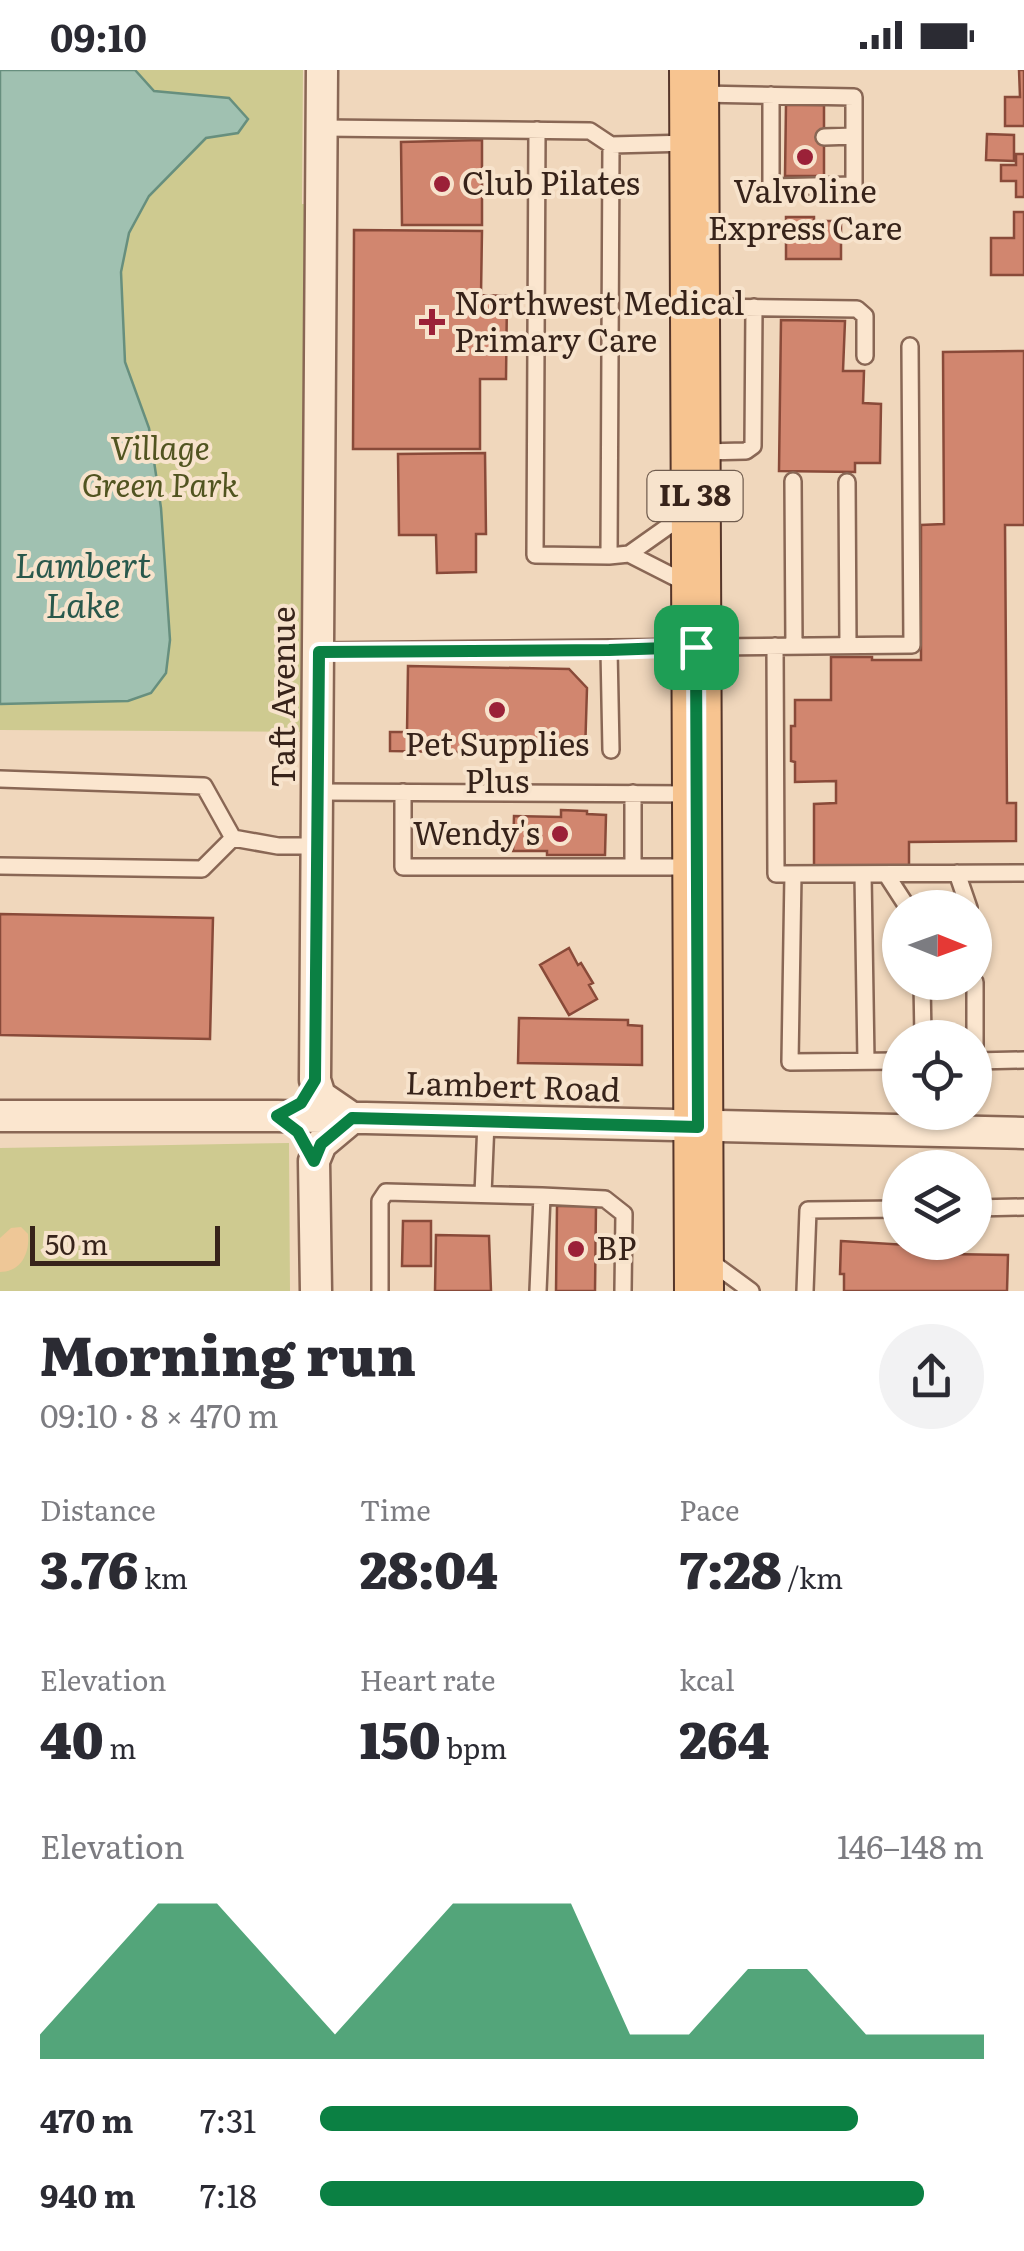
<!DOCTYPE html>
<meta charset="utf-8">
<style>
body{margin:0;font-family:Literata,serif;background:#f2f2f3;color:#2b2b33;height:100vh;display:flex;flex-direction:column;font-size:38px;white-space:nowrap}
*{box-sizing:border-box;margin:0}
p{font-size:32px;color:#7c7c81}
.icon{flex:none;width:55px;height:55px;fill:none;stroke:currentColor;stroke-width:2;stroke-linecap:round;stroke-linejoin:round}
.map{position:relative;height:1221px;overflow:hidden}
.drawer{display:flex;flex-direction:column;background:#fff;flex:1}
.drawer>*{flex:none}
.needle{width:65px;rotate:91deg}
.buttons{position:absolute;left:882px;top:820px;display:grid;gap:20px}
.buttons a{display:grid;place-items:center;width:110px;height:110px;border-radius:50%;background:#fff;box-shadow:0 2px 8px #0004;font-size:50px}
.scale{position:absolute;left:30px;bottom:25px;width:190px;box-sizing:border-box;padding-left:10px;border:5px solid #37231a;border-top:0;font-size:28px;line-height:35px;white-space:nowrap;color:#37231a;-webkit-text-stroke:8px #f7e3cc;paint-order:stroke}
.pin{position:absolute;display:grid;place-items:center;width:85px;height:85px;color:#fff;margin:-42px;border-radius:20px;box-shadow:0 5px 15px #0006}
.round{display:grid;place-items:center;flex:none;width:105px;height:105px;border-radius:52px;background:#f2f2f3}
.head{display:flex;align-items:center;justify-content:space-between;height:170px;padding:0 40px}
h1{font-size:55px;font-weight:800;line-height:75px}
.metrics{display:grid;grid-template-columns:repeat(3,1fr);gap:15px;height:170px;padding:10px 40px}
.metrics div{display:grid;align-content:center}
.metrics b{font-size:50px;font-weight:800}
.metrics small{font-size:28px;font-weight:400}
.metrics p{font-size:28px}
.chart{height:280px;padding:20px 40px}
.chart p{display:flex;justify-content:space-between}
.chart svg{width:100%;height:180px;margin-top:10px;fill:#0b8043;opacity:.7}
ul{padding:0 40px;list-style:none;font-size:32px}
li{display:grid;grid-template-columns:160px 120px 1fr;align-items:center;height:75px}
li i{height:25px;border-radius:12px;background:#0b8043}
.status{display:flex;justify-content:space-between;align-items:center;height:70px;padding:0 50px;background:#fff;direction:ltr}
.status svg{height:28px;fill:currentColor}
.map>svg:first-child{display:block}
.green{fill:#ceca90}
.sand{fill:#eec797}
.water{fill:#a0c1b1;stroke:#678f7e;stroke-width:2.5}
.building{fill:#d1866f;stroke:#894a39;stroke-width:2.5}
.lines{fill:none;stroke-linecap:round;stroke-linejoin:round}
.lane-casing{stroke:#896755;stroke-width:20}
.street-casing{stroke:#896755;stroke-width:35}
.primary-casing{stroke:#56362a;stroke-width:52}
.lane{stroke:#fbe6cf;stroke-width:15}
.street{stroke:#fbe6cf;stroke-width:30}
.primary{stroke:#f7c490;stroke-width:48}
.route-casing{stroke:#fff;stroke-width:20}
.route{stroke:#0b8043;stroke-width:12}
.poi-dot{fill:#9b2138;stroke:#f7e3cc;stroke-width:4}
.labels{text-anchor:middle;stroke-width:8;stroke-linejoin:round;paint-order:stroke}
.shield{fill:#f7e3cc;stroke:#715d4f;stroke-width:2.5}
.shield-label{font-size:30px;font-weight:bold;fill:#37231a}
.poi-label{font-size:32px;fill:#37231a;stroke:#f7e3cc;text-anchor:start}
.park-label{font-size:32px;font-style:italic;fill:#515420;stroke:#f7e3cc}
.street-label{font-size:32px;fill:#37231a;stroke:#f7e3cc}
.water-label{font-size:35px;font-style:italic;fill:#29584c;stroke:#f7e3cc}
</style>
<div class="status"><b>09:10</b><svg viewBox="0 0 49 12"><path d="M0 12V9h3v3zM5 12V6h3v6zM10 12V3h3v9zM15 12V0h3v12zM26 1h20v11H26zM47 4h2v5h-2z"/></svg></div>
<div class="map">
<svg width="1024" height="1221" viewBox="0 0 1024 1221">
<rect width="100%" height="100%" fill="#f0d7bc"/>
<!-- green -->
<path class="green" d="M0,0H303L302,134H319L321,662L0,660Z
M289,1073L290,1221H0V1078Z"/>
<!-- sand -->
<path class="sand" d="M21,1157L28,1164C30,1183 21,1202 0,1202V1168L11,1158Z"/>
<!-- water -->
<path class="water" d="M0,0H135L154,21L229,28L248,49L238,63L206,68L149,126L129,163L121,202L125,292L149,358L161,438L170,570L166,603L151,623L128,631L0,634Z"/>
<!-- building -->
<path class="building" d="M1019,0H1024V56H1005V27H1020Z
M786,35H824V106H785Z
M987,64L1014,65V91L986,90Z
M482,70V155H402L401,72Z
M1016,84H1024V127H1016V111H1001V95H1016Z
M1014,142H1024V205H991V168H1014Z
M786,147H814V151H841V189H786Z
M354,160L482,161L481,225L507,226L506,309H480V379H353Z
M781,250L845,251L843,301H864L863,333L881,334L880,393H855V402L779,401Z
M1024,281V455H1005L1007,733H1016V771L909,772V799L814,800V734L836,733V711L795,712V692L791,691V656H795V630H831V587H872V590H921V455L944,454L943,282Z
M485,383L486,464H476V502L437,503L436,465H399L398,384Z
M408,596L569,599L587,618L585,684L390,681V662H407Z
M561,740L587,741V744L606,745L605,785H547V781H513L514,746L561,747Z
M0,844L213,848L210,969L0,965Z
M569,878L578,895L581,893L593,913L589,915L597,929L569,945L540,895Z
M519,948L628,950V955L642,956V995L518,993Z
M557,1136H596L595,1221H556Z
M403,1151H431V1196H402Z
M436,1165L489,1166L491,1221H435Z
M841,1171L924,1176V1173H947V1184L1008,1185L1007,1221H844V1204H840Z"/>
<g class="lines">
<defs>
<path id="lane" d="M700,24L854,27V115L771,117V25
M323,58L590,61L611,75L690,73
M537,60L535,485L609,486L611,75
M824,67L854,66
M699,237L857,239L865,246V286
M702,382L746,381L753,376L754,237
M793,411L794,576
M847,412L848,575
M629,484L688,514
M609,486L629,484L687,443
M775,576L776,804L1024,803
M609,580L611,680
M319,581L912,575L910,276
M0,709L204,716L233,768
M318,722L693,724
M403,722V797H633V723
M233,768L278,776H318
M0,796L202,799L233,768
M633,797H694
M957,803L969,838
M793,804L790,992L900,991
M863,804L866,991
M886,804L908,838
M922,912L923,968
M975,912V991
M975,991L1024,990
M483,1124L486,1052
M542,1126L605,1129L624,1144L623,1221
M975,1138L1024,1137
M710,1191L751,1221
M380,1221V1131L386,1122L542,1126L538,1221
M805,1221L808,1140L900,1139"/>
<path id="street" d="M322,0L315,1010L320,1026L352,1048
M0,1046H277L1024,1063
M316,1221L314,1091L321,1074L352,1048"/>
<path id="primary" d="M694,0L699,1221"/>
</defs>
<!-- lane casing -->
<use href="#lane" class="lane-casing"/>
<!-- street casing -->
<use href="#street" class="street-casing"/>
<!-- primary casing -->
<use href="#primary" class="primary-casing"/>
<!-- lane -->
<use href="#lane" class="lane"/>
<!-- street -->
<use href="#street" class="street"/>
<!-- primary -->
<use href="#primary" class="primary"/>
</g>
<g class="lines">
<defs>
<path id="route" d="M696,577L698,1057L352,1048L321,1074L314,1091L298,1062L277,1046L301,1033L315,1010L319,582L609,580Z"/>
</defs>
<!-- route casing -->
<use href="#route" class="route-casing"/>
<!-- route -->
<use href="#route" class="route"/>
</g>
<!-- markers -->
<g class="poi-dot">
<circle cx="805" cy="87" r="10"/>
<circle cx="442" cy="114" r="10"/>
<path d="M427 237h10v10h10v10h-10v10h-10v-10h-10v-10h10z"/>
<circle cx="497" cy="640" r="10"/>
<circle cx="560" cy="764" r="10"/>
<circle cx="576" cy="1179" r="10"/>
</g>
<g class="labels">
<!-- shield labels -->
<rect class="shield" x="647.5" y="401" width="95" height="50" rx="8"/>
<g class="shield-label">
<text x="695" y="436">IL 38</text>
</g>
<!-- poi labels -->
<g class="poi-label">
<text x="462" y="125">Club Pilates</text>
<text x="805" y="133" text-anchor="middle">Valvoline<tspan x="805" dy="37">Express Care</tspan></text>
<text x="454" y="245">Northwest Medical<tspan x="454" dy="37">Primary Care</tspan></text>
<text x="497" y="686" text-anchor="middle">Pet Supplies<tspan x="497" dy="37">Plus</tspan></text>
<text x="540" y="775" text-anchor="end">Wendy's</text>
<text x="596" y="1190">BP</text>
</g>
<!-- park labels -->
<g class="park-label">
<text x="160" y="390">Village<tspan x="160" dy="37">Green Park</tspan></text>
</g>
<!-- street labels -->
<g class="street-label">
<text transform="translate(284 627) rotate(-90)" y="11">Taft Avenue</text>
<text transform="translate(513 1017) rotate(2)" y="11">Lambert Road</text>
</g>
<!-- water labels -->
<g class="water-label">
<text x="83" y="508">Lambert<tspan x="83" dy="40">Lake</tspan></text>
</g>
</g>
</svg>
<div class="buttons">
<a><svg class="needle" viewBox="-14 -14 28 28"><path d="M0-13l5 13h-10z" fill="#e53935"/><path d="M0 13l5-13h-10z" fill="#7c7c81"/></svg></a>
<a><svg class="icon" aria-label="locate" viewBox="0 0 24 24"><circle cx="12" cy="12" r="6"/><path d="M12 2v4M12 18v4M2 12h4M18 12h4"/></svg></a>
<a><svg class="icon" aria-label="layers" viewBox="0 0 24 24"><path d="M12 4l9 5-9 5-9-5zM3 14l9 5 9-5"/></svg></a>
</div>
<div class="scale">50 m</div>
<div class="pin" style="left:696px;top:577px;background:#1e9e55"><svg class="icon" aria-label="arrive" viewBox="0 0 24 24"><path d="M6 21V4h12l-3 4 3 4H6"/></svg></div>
</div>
<section class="drawer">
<div class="head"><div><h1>Morning run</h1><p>09:10 · 8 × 470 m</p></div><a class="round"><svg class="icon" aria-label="share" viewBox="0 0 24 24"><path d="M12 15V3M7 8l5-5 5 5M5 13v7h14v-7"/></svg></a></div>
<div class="metrics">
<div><p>Distance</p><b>3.76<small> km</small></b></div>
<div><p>Time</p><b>28:04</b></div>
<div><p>Pace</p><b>7:28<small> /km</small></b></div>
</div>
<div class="metrics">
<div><p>Elevation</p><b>40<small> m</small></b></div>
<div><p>Heart rate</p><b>150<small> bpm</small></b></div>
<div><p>kcal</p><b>264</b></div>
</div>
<div class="chart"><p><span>Elevation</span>146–148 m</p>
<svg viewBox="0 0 160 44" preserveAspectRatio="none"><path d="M0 44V38L10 22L20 6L30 6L40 22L50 38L60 22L70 6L80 6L90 6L100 38L110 38L120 22L130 22L140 38L150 38L160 38V44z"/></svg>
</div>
<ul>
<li><b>470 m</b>7:31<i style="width:81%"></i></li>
<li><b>940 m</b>7:18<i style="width:91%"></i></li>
</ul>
</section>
